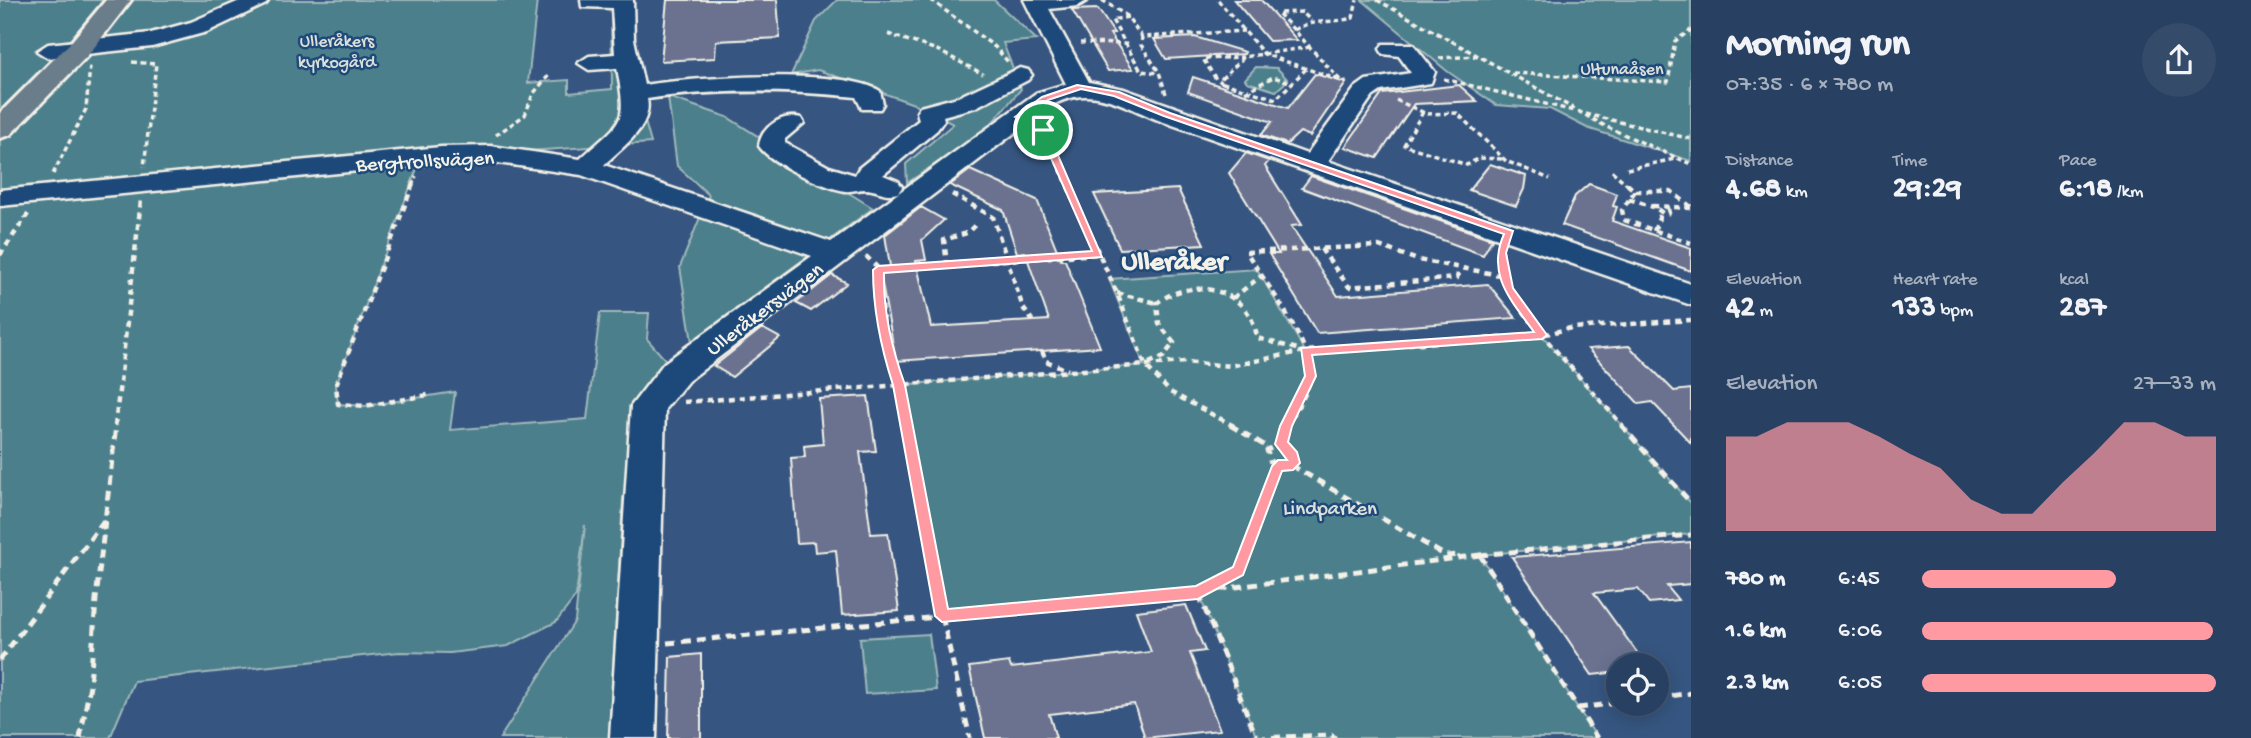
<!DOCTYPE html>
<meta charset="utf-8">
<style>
body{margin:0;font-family:"Gochi Hand",sans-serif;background:#344b6a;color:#f1f3f6;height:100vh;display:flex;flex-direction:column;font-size:26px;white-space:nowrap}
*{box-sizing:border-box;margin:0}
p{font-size:23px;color:#a5afbd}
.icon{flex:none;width:38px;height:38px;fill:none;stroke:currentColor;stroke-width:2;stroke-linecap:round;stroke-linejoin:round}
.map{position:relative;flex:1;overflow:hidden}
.details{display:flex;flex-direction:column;background:#284061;width:560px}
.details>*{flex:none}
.tools{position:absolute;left:1606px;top:653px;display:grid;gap:14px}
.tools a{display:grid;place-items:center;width:63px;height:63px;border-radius:50%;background:#284061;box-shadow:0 4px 18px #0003,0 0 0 2px #445976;font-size:35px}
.pin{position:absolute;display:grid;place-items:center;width:60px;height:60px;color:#fff;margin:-30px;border:4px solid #fff;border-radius:50%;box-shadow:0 2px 7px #0007}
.round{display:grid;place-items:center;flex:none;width:74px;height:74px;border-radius:37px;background:#344b6a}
.head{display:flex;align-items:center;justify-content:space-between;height:119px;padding:0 35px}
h1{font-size:38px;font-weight:700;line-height:52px}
.metrics{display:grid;grid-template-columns:repeat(3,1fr);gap:10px;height:119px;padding:7px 35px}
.metrics div{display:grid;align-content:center}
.metrics b{font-size:30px;font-weight:700}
.metrics small{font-size:19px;font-weight:400}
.metrics p{font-size:19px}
.chart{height:196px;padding:14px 35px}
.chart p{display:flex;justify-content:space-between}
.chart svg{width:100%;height:126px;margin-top:7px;fill:#ff9aa2;opacity:.7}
ul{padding:0 35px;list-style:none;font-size:23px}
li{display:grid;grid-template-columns:112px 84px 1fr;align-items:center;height:52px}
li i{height:18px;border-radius:9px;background:#ff9aa2}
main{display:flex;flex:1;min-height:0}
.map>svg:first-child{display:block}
.green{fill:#4b7f8c;stroke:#a0b8ba;stroke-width:2}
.building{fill:#6b7290;stroke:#f4f1e8;stroke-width:2}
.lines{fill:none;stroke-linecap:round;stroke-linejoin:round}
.minor-casing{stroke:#f4f1e8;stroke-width:5}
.major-casing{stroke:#f4f1e8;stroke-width:6}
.path-far2{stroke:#f4f1e8;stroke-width:3.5;stroke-dasharray:5 3.5;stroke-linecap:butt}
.path-far1{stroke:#f4f1e8;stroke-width:4.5;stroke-dasharray:6 5;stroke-linecap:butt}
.path{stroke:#f4f1e8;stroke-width:5;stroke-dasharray:9 6;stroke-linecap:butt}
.minor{fill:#1f4a7a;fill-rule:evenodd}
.major{fill:#6b7d8b;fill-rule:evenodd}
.route{fill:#ff9aa2;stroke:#fff;stroke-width:2;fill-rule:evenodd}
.labels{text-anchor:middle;stroke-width:5;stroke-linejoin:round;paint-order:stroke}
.far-park-label{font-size:18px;fill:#dbe0da;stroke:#1f4a7a}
.street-label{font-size:21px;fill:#f4f1e8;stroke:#1f4a7a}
.park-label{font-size:21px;fill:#dbe0da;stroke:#1f4a7a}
.district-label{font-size:28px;font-weight:bold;fill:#f4f1e8;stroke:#1f4a7a}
</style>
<main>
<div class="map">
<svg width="1691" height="738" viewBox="0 0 1691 738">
<rect width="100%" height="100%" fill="#365681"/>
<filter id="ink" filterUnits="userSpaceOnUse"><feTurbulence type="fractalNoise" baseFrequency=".0143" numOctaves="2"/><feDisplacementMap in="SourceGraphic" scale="14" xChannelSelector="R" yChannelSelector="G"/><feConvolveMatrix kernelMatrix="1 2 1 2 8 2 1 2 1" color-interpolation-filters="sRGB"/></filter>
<g filter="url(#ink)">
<!-- green -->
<path class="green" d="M0,0H537L528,83L569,80V93L612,89L611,0L651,143L421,158L336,385L338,404L365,406L455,392L450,430L587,419L600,313H649L647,339L676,372L648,406L645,479L623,498L609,738H500L575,621L585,525L576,596L556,622L508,646L450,653L399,652L134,681L110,738H0Z
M837,0H994L1037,40L1003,43L1021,89L986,130L907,183L906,164L953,124L914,104L818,70L791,75L816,21Z
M1362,0H1691V161L1587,128L1550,109L1496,105L1447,71Z
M1256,67L1277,68L1288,80L1276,91L1247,82L1245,79Z
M668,97L727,117L873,208L692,342L680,267L709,195L677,166Z
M1257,269L1305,351L1542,335L1691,503V534L1480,555L1597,738H1257L1198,592L942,616L899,385L1144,365L1109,279Z
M929,634L936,690L865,694L860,638Z"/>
<!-- building -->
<path class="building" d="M667,0H777L780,38L716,41L715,58L661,61Z
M1234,0H1261L1297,40L1269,41Z
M1098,9L1114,33L1110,34L1133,69L1108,71L1072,10Z
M1195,37L1245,52L1244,54L1166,59L1154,39Z
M1315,74L1346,83L1310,136L1300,132L1287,144L1261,135L1272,122L1188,92L1193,77L1288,108Z
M1459,85L1477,101L1414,104L1377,158L1345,147L1382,94Z
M1246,153L1269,161L1265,166L1302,225L1291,226L1338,296L1488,284L1516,318L1317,333L1269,254H1279L1229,173Z
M1490,164L1526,176L1524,189L1516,206L1469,190Z
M970,170L1037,200L1061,260H1065L1100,347L896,361L880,273L891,272L885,235L921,207L944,220L922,240L926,260L916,261L931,327L1049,320L1025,252L1017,253L1003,210L950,185Z
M1311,176L1492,239L1483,255L1302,188Z
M1589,184L1617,194L1613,206L1617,207L1612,221L1691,248V271L1562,225L1575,196Z
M1178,189L1204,244L1120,249L1094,194Z
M832,275L847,283L811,311L796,303Z
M762,328L780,338L732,377L714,366Z
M1629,346L1674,391L1691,389V443L1652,402L1639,404L1588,349Z
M868,396L876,451L860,452L871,534L888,533L899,611L842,615L836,550L815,552L814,542L797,543L791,458L805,457L804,446L823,444L819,399Z
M1691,542V584L1667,586L1678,600L1649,603L1638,589L1594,593L1646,665H1619V672L1592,675L1512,557Z
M1186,605L1205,651L1190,653L1220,730L1145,738L1134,704L1049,714L1056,738H985L969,667L1009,662L1011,668L1151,652L1136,611Z
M701,654V738H668L670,657Z"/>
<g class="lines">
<defs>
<path id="minor" d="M242,0H269L266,4L207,32L152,47L48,58L37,51L48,44L151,33L191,22Z
M581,0H633L634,39L644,85C691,78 843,67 880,91L883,104L880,109H862L856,97C786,90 717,89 647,99C653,127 622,147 604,165L831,242L1036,93L1066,84L1024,0H1088L1078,6L1049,9L1089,82L1124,89L1307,154L1355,88L1366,80L1411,73L1399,56L1383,54L1380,49L1383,44H1413L1435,72L1431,83L1381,91L1371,98L1328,161L1691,284V305L1158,120C1110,100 1083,80 1036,116L1061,126L1065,131L1061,136L1043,138L1021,128L688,381L665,409L656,738H610L631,406L664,363L812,256L581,175L491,162L441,163L0,206V190L441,147L491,146L580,159C622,120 628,127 617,68L589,70L578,63L589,56L615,54L612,8L582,7Z
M1020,68L1028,70L1032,75L1028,80L976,107L943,116L944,120L937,130L883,175L898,181L902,187L898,193C886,196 882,192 872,190C863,187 854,192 845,191C823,187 771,164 759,146C761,127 782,113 801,118L804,123L785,139V143L829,167L855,175L859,168L919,120L917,112L920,107L958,97Z"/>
<path id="major" d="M106,0H131L89,54L10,135L0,138V113L71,42Z"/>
</defs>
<!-- minor casing -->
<use href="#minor" class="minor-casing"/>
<!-- major casing -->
<use href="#major" class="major-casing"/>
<!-- path-far2 -->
<path class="path-far2" d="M931,0L995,47L1009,63
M1102,0L1127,16L1142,37
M1218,0L1264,54L1348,83
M1377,0L1607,127L1691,164
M1128,17L1112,20L1141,71L1159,73
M1294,30L1278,13L1302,12L1311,21
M888,34L937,50L983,74
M1080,43L1125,44
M1439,58L1479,56
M132,62L156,64L144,167
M1306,69L1276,99L1223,83L1222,78L1244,57L1310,47
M1513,73L1668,82L1675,41L1691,30
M1444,79L1574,111
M1340,80L1294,30C1316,18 1329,24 1353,18L1357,0
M1223,83L1216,79L1203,59L1243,57
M1245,92L1273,77L1294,83
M1166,94L1159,72L1141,45L1142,37L1244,31
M1396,100L1427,114L1457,113L1506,161L1550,179
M1423,112L1404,145L1467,165L1479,158L1503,159
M1586,114L1691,139
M496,135L525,115L533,94L549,75
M1050,146L1068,186
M1627,169L1675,159
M1612,171L1629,186
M53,174L86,109L90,66
M412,186L416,176"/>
<!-- path-far1 -->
<path class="path-far1" d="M413,184L336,385L338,404L365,406L428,395
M1627,184L1635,191H1671L1691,207
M1635,191L1622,210L1624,220L1691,243
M952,194L993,217L1023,308L1033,321
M1629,199L1653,207
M1668,209L1669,213L1664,214L1653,206L1691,208
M1654,231L1661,213
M1321,249L1349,287L1457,278L1459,269
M1502,250C1498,285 1522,309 1542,335L1571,328L1691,320
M1246,252L1379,246L1418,260L1505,276
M0,255L28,214
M866,256L879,269L884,328L899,385L1145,365L1117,293L1067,184
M1249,256C1266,284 1313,344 1310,377C1308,394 1295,411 1287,426
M947,264L1098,254
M879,269L947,264L944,240L967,233L975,225
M1117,293L1157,303
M1233,298L1261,276
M1042,351L1046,361L1068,370
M1149,363L1163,357L1174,343L1159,324L1157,303C1193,275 1251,289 1257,338L1301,350
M684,402L899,385L907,426
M115,426L141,200
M1234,426L1170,392L1145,365L1185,362L1230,366L1305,351L1542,335L1623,426"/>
<!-- path -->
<path class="path" d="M906,425L942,616L970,738
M1230,425L1269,448
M1621,425L1691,503
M1276,446L1287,449L1294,459L1291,465L1280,467L1270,461L1267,450Z
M1281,447L1288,425
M1291,465L1446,556L1457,555
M1479,555L1691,535
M1480,555L1597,738
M667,643L1198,592L1480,555
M0,660L105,519
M1657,698L1691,693
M1578,708L1619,703
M80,738L90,685L96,599L116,425
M1250,738L1256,736L1198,592L1239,571L1278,466
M1257,738L1332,735L1335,738"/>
<!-- minor -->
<use href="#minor" class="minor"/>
<!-- major -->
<use href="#major" class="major"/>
</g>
</g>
<!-- route -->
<path class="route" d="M1077,85L1119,92L1170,113L1513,231L1506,253L1513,288L1547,335L1542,339L1312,355L1316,376L1292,426L1288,442L1297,452L1300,463L1293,470L1282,471L1243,575L1198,599L942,622L935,616L893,385C881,348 873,309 873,270L878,266L1092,251L1039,131L1015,117L1042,97ZM1081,89L1114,96L1164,116L1504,234C1486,275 1511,300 1534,332L1301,348L1305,376L1280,426L1275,444L1287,460H1278L1272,466L1233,567L1196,586L948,609L905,385C892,349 883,311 884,273L1102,257L1047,130L1025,117L1048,100Z"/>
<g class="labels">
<!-- far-park labels -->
<g class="far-park-label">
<text x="337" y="46">Ulleråkers<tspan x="337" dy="21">kyrkogård</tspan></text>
<text x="1622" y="74">Ultunaåsen</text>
</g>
<!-- street labels -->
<g class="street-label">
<text transform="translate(425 160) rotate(-3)" y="7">Bergtrollsvägen</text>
<text transform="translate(764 308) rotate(-37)" y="7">Ulleråkersvägen</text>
</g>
<!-- park labels -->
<g class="park-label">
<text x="1330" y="514">Lindparken</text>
</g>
<!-- district labels -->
<g class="district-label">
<text x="1174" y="269">Ulleråker</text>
</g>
</g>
</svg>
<div class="tools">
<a><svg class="icon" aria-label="locate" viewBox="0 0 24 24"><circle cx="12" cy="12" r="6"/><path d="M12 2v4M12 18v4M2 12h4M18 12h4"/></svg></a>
</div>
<div class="pin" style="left:1043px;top:130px;background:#1e9e55"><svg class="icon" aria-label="arrive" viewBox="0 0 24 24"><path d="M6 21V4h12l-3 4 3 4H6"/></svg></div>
</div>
<section class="details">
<div class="head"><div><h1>Morning run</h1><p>07:35 · 6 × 780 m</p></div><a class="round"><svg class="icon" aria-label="share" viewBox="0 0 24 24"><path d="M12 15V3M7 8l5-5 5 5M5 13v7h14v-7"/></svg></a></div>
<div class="metrics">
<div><p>Distance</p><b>4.68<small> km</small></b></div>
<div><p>Time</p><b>29:29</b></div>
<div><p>Pace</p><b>6:18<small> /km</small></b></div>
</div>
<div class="metrics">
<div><p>Elevation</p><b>42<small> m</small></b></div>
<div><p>Heart rate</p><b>133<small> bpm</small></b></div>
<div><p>kcal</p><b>287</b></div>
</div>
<div class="chart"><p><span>Elevation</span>27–33 m</p>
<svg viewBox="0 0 160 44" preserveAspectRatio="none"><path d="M0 44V11L10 11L20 6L30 6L40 6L50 11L60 17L70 22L80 33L90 38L100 38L110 27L120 17L130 6L140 6L150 11L160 11V44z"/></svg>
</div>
<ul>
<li><b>780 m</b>6:45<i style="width:66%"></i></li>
<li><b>1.6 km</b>6:06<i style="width:99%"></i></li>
<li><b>2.3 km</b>6:05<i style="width:100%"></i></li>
</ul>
</section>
</main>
